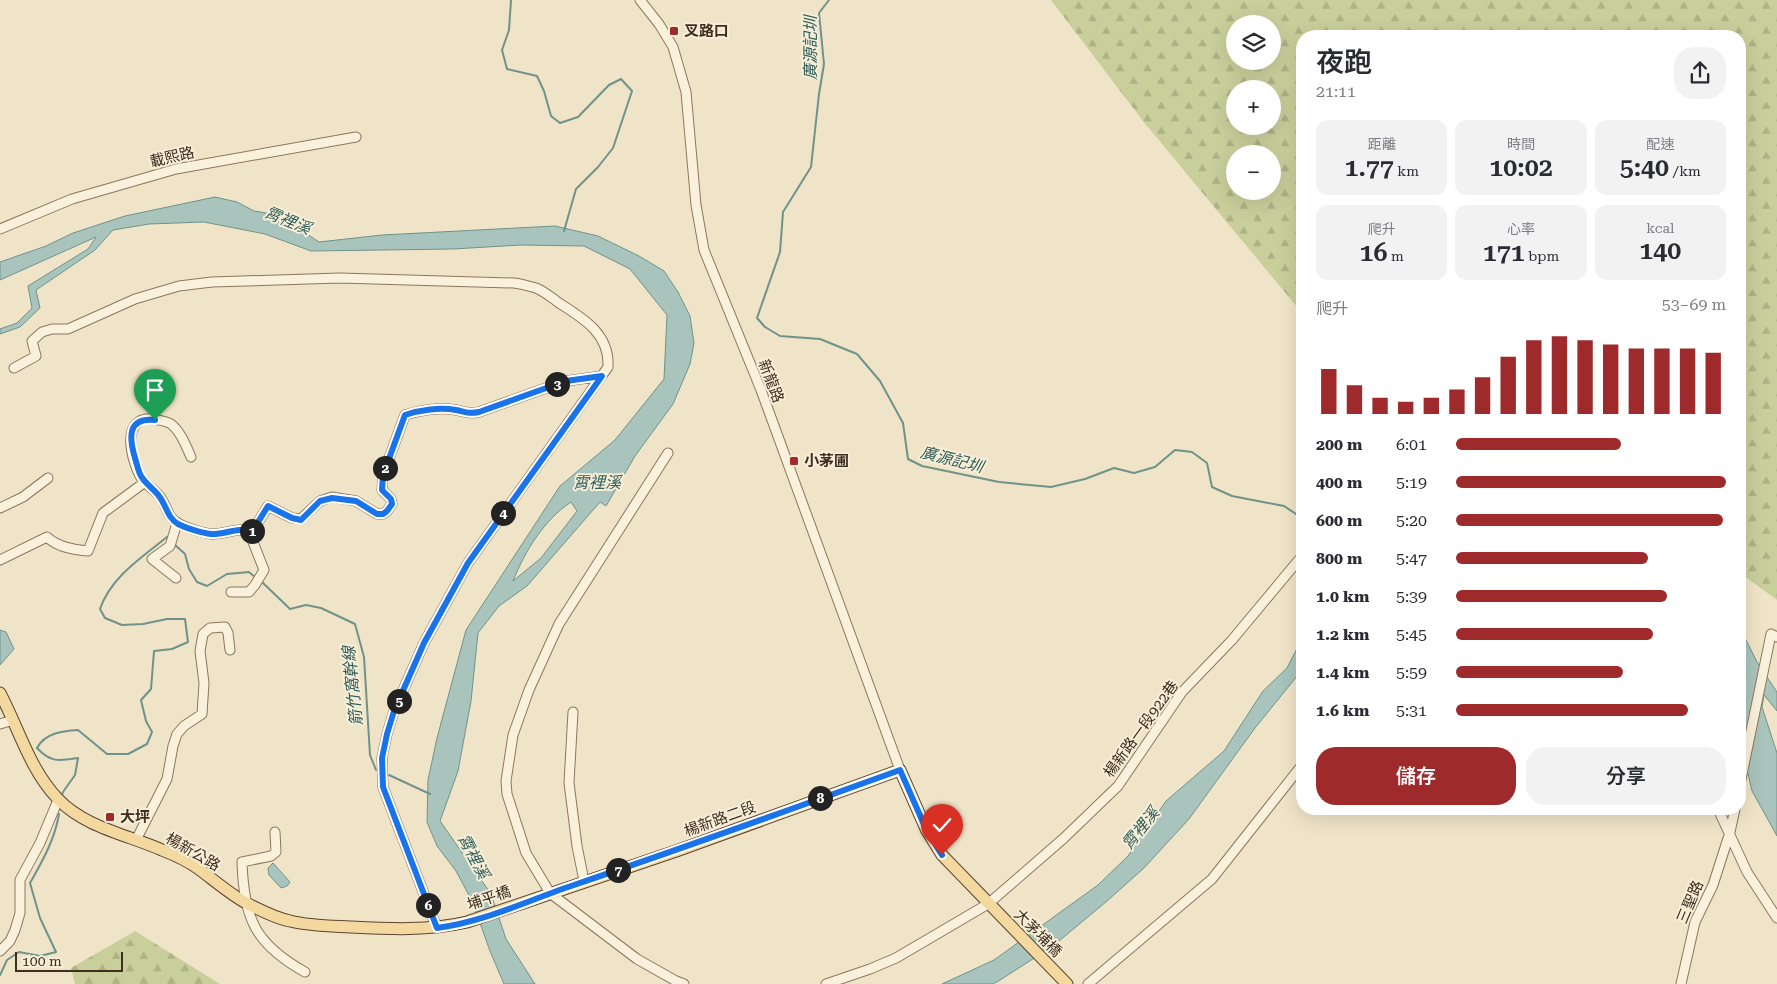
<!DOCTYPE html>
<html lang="zh-TW">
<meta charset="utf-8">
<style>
body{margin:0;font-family:"Roboto Serif","Noto Sans TC",serif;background:#f2f2f3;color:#2b2b33;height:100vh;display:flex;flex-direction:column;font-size:19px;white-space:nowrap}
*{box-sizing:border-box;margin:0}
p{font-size:16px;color:#7c7c81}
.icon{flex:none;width:28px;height:28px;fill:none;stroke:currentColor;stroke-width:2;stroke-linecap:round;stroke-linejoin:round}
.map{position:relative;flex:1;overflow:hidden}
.sheet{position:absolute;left:1296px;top:30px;width:450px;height:785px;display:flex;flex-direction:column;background:#fff;border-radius:20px;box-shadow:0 5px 20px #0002}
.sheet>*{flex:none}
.fabs{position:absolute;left:1226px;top:15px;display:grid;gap:10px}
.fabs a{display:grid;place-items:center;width:55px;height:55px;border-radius:50%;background:#fff;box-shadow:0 5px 20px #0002;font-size:25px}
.scale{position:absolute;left:15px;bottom:12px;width:108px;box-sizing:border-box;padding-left:5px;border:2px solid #3d2e20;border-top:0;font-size:14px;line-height:18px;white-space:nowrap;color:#3d2e20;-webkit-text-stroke:4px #f7eed8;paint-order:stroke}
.pin{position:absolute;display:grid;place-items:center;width:42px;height:42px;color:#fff;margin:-51px -21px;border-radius:50% 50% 50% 0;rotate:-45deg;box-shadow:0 0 5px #0007}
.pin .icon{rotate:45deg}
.km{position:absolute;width:25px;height:25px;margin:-12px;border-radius:50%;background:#222;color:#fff;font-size:14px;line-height:25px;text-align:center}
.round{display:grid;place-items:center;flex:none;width:52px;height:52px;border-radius:20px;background:#f2f2f3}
.head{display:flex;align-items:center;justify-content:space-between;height:85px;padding:0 20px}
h1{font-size:28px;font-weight:600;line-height:38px}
.metrics{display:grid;grid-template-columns:repeat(3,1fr);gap:8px;height:85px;padding:5px 20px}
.metrics div{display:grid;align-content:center;border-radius:12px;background:#f2f2f3;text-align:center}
.metrics b{font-size:25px;font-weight:600}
.metrics small{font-size:14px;font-weight:400}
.metrics p{font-size:14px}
.chart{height:140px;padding:10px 20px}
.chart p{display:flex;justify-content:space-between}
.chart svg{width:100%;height:90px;margin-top:5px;stroke:#9e2a2b;stroke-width:6}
.primary-button{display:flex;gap:10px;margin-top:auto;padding:10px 20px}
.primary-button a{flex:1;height:58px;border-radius:20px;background:#9e2a2b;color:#fff;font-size:20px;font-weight:600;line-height:58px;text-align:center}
.primary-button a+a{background:#f2f2f3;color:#2b2b33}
ul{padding:0 20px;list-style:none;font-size:16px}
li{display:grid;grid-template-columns:80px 60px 1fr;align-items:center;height:38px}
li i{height:12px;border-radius:6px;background:#9e2a2b}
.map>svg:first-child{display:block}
.forest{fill:url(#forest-firs);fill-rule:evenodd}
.water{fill:#a9c4bc;stroke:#6f938a;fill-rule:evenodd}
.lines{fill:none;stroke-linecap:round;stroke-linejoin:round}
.stream{stroke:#6f938a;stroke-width:2}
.minor-casing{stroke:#8d765c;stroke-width:11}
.major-casing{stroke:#5b4430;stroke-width:13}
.minor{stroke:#faf1dc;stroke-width:9}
.major{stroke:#f3d9a0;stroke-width:11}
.route-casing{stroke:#fff;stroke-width:10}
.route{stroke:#1a73e8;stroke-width:6}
.poi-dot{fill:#9e2a2b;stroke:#f7eed8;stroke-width:2}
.labels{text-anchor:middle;stroke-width:4;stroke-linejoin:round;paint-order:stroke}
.poi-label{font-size:15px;font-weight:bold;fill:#3d2e20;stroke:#f7eed8;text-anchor:start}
.street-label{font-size:15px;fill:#3d2e20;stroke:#f7eed8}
.water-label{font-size:16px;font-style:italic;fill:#2f5d5a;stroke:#f7eed8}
</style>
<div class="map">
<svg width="1777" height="984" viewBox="0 0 1777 984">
<defs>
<pattern id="forest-firs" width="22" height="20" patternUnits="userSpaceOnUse" patternTransform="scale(1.25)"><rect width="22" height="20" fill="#c9cf9b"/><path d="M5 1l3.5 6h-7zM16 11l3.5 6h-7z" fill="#aeb285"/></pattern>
</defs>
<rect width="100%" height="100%" fill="#f0e4c8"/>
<!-- forest -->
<path class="forest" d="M1051,0H1777V600L1740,573V36H1302V313L1143,121ZM1235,24H1272V61H1235ZM1235,89H1272V126H1235ZM1235,154H1272V191H1235Z
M135,931L220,984H75L71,968Z"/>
<!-- water -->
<path class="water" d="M215,197L237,202L254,211L279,215L319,242L382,235L555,226L598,236L639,256L664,271L678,292L690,316L694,343L690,364L673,404L635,456L606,506L600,502L527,586L499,606L478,633L471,701L458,771L440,821L491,894L506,939L535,984H504L490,951L472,901L456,871L437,846L427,822L428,780L437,738L466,630L560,486L615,440L664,379L667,315L630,269L584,246L521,245L453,249L311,251L265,234L204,222L149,224L113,230L95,250L36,290L40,308L20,327L0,334V329L17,323L32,308L28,286L88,249L96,237L0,280V262L46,246L73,233L125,216ZM571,502L577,511L541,558L513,581C525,551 544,520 571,502Z
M1740,628L1757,662L1777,692V711L1764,695L1762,707L1777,753V836L1752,791L1740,739Z
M0,630L6,632L14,649L0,665Z
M1302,639V670L1255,728L1189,819L1144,868L1107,901L1053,946L997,982L992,984H942L994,960L1098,885L1128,856L1166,801L1224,751L1263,691L1287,668Z
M273,863L290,882L287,886L281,888L269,875L268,868Z"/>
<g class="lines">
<!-- stream -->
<path class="stream" d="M511,0L509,30L502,50L507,69L537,76L544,91L551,116L560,123L578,117L609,85L621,79L632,91L613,148L598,167L576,189L564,231
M829,0L819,13L824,64L819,94L811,167L783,212L780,252L757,318L765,327L780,336L820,339L857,354L880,381L903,423L908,459L922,466L999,482L1051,487L1085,479L1114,468L1134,473L1155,467L1175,450L1192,452L1207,463L1212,487L1232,496L1284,506L1302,518
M174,544L185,554L189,569L197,582L207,586L227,574L249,572L255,577
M261,581L290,609L306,605L321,608L355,624L364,657L370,755L376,770
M389,775L430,794
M62,795L63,792L75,775L78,758C59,761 51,763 37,748C45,733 62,731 78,730L107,754H128L147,744L152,732L146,721L141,700L151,689L154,651L172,649L188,642L185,619H167L143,624L122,625L105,618L100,609C111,577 141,558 167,537L169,539
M0,975L7,960L19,952L40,956L56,952L40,918L30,883C42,862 55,839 59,814"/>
<defs>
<path id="minor" d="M640,0L659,24L673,47L686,92L696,205L704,250L761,390L900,770
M0,229L72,199L176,169L356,137
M14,368L36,356L32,341L42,332L52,329H68L135,299L179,286L212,282L340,278L514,283C521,284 529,286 536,288C544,291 552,298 559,303C583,318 610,334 608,367L468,563L424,643L394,711L387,734L382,758L383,787L437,928
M668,453L559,624L529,690L513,735L506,781L507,794L526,853L550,893L637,959L676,981L684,984
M191,457C186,446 181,432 171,424C167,421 158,420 153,419C120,416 131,459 140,476C145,485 156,490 161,498C167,507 168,518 178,523C184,527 203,533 211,534C225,535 238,526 252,532
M0,508L23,497L48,478
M0,560L47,537C56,546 74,550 88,551L103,513L145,482
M176,578L152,559L170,546L177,523
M231,592H249L255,585L264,570L253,542L252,532L268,506L292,518L301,519L320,501L332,497L356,501L377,514H383L387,511L392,504L391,499L382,490L383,475L405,415C420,410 440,407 456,410C466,412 468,414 479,412L566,381L602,376
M573,712L569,783L577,846L584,881
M0,724L13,720
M1740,784L1771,634L1777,637
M1718,809L1747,872L1777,918
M275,832L276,852L271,856L242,862C244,919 255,944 305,972
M136,840L167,779L173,746L177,734L184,726L202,714L204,683L200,651L203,634L210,628L225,627L228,633L230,650
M0,951L10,941L15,930L20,913V880L40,843L58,800
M826,984L870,969L896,958L988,904L1064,838L1118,786L1182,692L1232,640L1302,556
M1088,984L1212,879L1302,765
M1681,984L1695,922L1713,885L1730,832L1735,809"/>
<path id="major" d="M0,693C19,729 30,770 58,799C84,827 128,835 162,850C175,855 188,861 199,869C215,881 231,895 248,904C262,911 275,918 290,921C310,926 330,926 350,927C390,929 428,931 467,922L679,850L900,770L926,829L942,855L1067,984"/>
</defs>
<!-- minor casing -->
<use href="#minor" class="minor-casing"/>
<!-- major casing -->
<use href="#major" class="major-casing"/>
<!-- minor -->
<use href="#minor" class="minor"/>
<!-- major -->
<use href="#major" class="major"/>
</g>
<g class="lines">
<defs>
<path id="route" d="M155,420C127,417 129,438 135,458C137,464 138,471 141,476C146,485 156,490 161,499C167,508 168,518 178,524C186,528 202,533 211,534C225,535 238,526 252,532L268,506L292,518L301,520L320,501L332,498L356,501L377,514H383L387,511L392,504L391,499L382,490L383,475L405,415C420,410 440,407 456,410C466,412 468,414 479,412L566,381L602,376L468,563L424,643L394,711L387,734L382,758L383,787L437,928C484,922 529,900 574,885C683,848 792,809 900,770L926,829L942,855"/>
</defs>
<!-- route casing -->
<use href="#route" class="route-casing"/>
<!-- route -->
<use href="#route" class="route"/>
</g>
<!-- markers -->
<g class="poi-dot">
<rect x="669" y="26" width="10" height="10" rx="2.5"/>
<rect x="789" y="456" width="10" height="10" rx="2.5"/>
<rect x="105" y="812" width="10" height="10" rx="2.5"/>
</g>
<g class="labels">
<!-- poi labels -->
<g class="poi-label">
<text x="684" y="36">叉路口</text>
<text x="804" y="466">小茅圃</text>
<text x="120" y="822">大坪</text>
</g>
<!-- street labels -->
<g class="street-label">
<text transform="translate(172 157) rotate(-13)" y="5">載熙路</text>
<text transform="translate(771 381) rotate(69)" y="5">新龍路</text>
<text transform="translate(1141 729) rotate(-54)" y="5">楊新路一段922巷</text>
<text transform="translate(720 819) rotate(-20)" y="5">楊新路二段</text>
<text transform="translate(193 852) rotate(30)" y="5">楊新公路</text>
<text transform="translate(489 898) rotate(-19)" y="5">埔平橋</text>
<text transform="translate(1690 902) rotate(-67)" y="5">三聖路</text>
<text transform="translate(1038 933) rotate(45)" y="5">大茅埔橋</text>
</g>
<!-- water labels -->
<g class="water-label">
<text transform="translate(810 48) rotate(-90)" y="6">廣源記圳</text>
<text transform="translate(288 220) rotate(22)" y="6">霄裡溪</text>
<text transform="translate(952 459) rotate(14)" y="6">廣源記圳</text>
<text x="597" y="488">霄裡溪</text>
<text transform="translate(352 686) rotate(-96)" y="6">箭竹窩幹線</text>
<text transform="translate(1140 828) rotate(-51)" y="6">霄裡溪</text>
<text transform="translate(474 856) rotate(62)" y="6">霄裡溪</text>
</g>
</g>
</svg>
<div class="fabs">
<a><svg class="icon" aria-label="layers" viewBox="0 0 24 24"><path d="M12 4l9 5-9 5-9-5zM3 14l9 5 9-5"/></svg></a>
<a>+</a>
<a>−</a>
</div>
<div class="scale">100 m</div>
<div class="pin" style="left:155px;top:420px;background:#1e9e55"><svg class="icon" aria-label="arrive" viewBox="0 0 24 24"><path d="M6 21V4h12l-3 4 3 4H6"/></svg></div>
<div class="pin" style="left:942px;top:855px;background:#d93025"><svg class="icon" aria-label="check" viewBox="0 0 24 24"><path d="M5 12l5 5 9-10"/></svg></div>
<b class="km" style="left:252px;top:531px">1</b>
<b class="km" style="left:385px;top:468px">2</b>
<b class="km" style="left:557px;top:384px">3</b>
<b class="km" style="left:503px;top:513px">4</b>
<b class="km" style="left:399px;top:701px">5</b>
<b class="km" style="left:428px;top:905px">6</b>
<b class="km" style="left:618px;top:870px">7</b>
<b class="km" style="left:820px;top:798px">8</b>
<section class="sheet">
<div class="head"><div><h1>夜跑</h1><p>21:11</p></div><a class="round"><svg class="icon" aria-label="share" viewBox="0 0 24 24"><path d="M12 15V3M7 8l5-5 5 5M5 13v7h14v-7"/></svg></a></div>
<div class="metrics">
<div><p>距離</p><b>1.77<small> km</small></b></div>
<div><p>時間</p><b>10:02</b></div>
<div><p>配速</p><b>5:40<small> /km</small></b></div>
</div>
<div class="metrics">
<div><p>爬升</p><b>16<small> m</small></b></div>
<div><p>心率</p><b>171<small> bpm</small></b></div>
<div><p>kcal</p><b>140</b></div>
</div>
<div class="chart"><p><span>爬升</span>53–69 m</p>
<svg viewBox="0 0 160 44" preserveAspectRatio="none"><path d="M5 44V22M15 44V30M25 44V36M35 44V38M45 44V36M55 44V32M65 44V26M75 44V16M85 44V8M95 44V6M105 44V8M115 44V10M125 44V12M135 44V12M145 44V12M155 44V14"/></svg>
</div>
<ul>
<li><b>200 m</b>6:01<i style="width:61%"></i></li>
<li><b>400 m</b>5:19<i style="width:100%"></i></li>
<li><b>600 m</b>5:20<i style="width:99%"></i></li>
<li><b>800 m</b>5:47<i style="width:71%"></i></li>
<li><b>1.0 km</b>5:39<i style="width:78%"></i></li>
<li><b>1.2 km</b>5:45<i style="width:73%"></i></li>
<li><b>1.4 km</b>5:59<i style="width:62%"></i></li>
<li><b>1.6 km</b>5:31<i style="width:86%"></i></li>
</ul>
<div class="primary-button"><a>儲存</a><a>分享</a></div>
</section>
</div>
